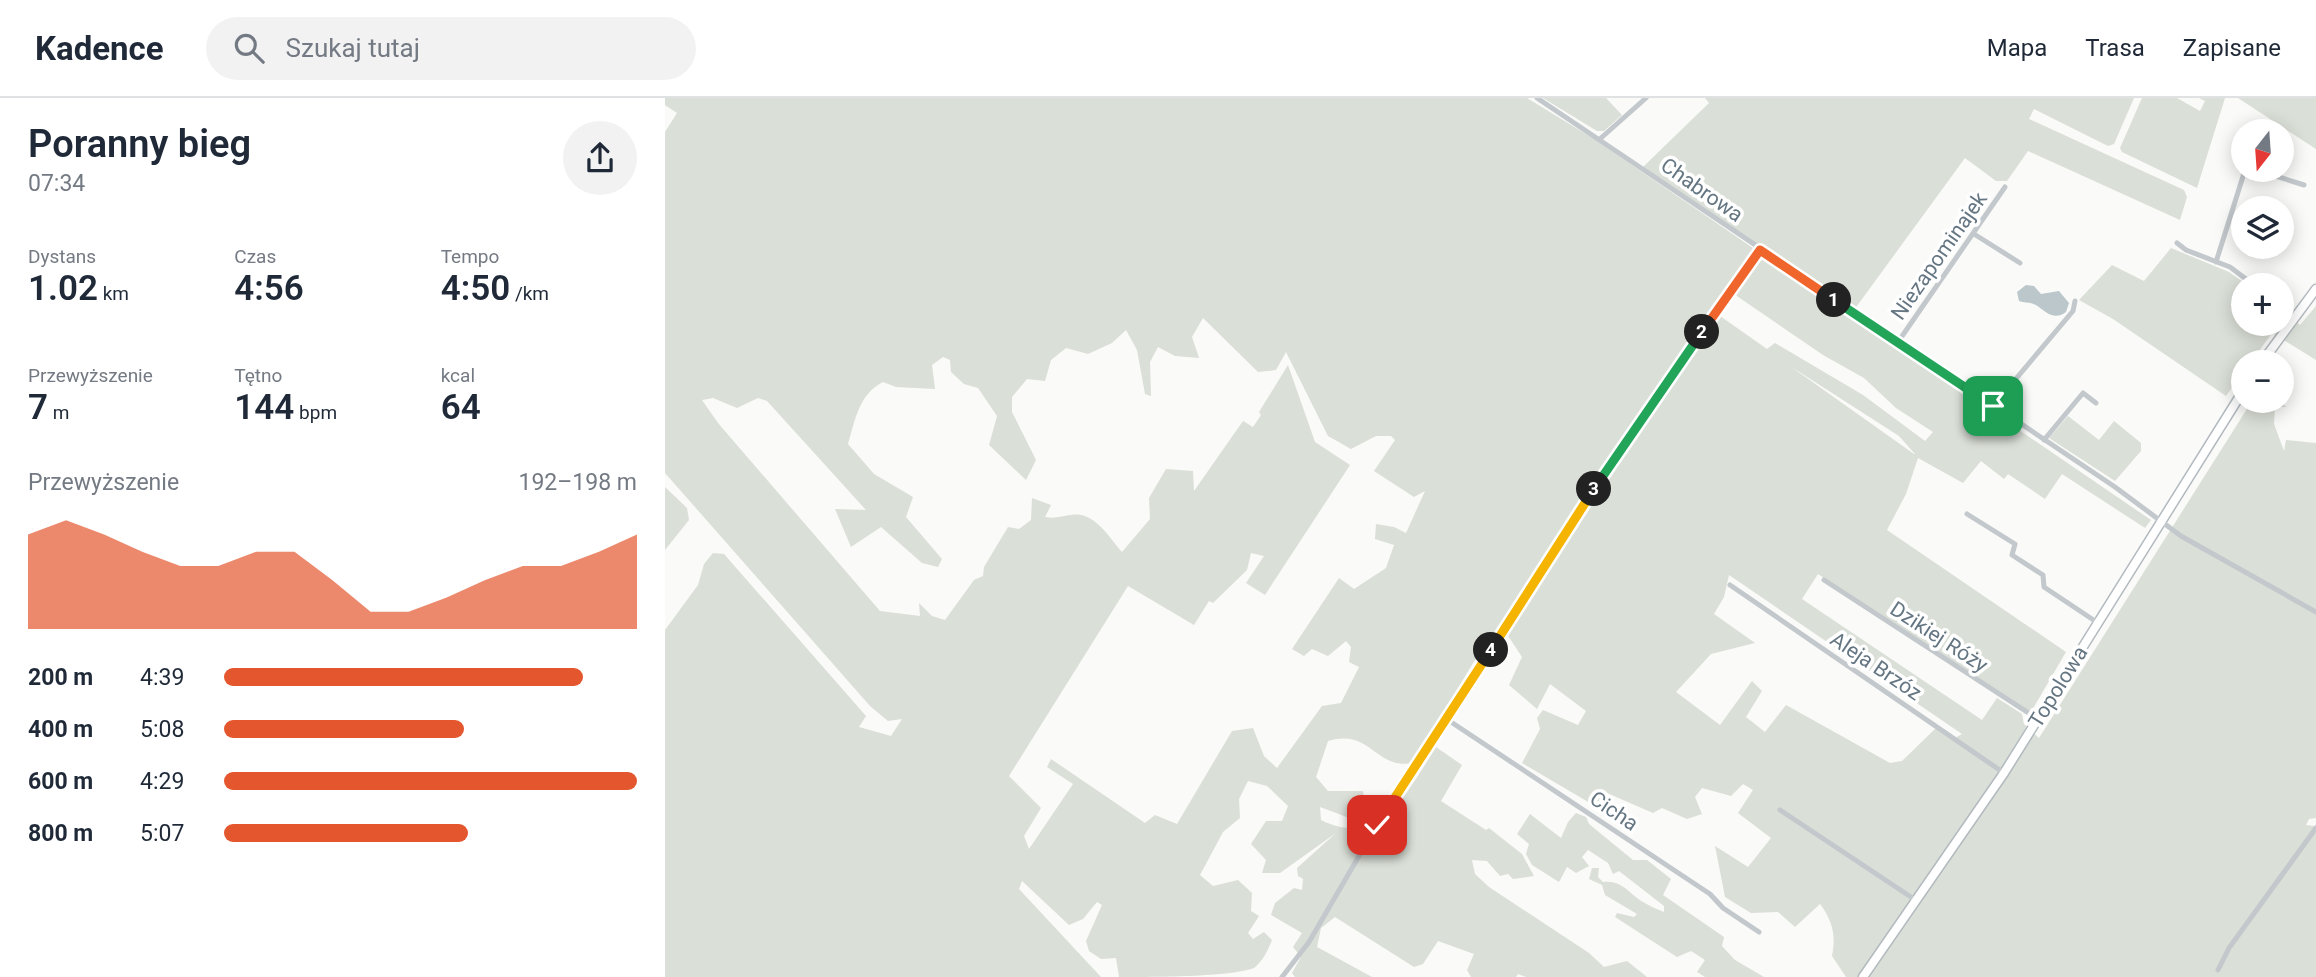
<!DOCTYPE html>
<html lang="pl">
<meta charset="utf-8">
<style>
body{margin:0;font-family:Roboto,sans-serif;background:#f2f2f3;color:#1f2937;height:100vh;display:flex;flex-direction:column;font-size:26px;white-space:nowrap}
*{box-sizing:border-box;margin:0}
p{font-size:23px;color:#747a83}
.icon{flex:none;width:38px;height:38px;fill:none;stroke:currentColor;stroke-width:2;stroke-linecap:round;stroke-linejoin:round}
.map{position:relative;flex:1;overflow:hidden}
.side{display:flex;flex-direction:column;background:#fff;width:665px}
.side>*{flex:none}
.needle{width:46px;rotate:197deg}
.buttons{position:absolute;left:1566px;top:21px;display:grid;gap:14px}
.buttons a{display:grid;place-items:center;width:63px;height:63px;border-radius:50%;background:#fff;box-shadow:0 4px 18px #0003;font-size:35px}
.pin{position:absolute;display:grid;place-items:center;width:60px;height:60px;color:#fff;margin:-30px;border-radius:14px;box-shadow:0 4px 10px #0006}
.km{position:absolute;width:35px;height:35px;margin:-18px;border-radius:50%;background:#222;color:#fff;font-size:19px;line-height:35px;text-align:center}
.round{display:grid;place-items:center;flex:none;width:74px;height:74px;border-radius:37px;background:#f2f2f3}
.headline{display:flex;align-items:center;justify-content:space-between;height:119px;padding:0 28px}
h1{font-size:38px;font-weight:600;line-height:52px}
.stats{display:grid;grid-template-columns:repeat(3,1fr);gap:10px;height:119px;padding:7px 28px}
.stats div{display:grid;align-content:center}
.stats b{font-size:35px;font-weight:600}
.stats small{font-size:19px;font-weight:400}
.stats p{font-size:19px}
.chart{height:196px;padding:14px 28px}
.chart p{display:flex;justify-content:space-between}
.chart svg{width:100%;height:126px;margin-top:7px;fill:#e4572e;opacity:.7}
ul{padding:0 28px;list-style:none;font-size:23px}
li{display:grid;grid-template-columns:112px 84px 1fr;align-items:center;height:52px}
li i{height:18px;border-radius:9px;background:#e4572e}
header{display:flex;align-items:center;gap:42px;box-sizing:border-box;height:98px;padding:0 35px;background:#fff;border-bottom:2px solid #e0e1e3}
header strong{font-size:33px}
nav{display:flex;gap:38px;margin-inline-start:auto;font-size:24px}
.search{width:490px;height:63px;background:#f2f2f3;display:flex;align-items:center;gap:18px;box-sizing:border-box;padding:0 24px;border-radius:38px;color:#747a83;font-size:26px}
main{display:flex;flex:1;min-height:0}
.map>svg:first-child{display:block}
.green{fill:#dadfd7;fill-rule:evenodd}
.water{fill:#bbc7cb}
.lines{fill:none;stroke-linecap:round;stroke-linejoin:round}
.secondary-casing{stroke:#b3babf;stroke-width:11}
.street{stroke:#c3c8cc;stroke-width:5}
.secondary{stroke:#fff;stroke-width:8}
.split-1-casing{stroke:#fff;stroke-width:14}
.split-2-casing{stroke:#fff;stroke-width:14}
.split-3-casing{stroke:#fff;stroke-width:14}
.split-4-casing{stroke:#fff;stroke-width:14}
.split-5-casing{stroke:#fff;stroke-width:14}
.split-1{stroke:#22a559;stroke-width:9}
.split-2{stroke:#f0652b;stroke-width:9}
.split-3{stroke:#22a559;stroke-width:9}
.split-4{stroke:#f5b400;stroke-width:9}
.split-5{stroke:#f5b400;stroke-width:9}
.labels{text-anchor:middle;stroke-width:7;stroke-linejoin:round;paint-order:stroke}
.street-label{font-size:21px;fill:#657683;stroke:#fff}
</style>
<header>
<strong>Kadence</strong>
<div class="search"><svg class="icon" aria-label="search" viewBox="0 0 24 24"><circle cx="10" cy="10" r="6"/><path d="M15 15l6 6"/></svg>Szukaj tutaj</div>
<nav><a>Mapa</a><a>Trasa</a><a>Zapisane</a></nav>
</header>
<main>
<section class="side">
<div class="headline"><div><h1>Poranny bieg</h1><p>07:34</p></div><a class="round"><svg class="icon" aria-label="share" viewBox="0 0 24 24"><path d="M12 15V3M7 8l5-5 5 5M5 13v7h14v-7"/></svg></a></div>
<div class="stats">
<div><p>Dystans</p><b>1.02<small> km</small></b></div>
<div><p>Czas</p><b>4:56</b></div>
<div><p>Tempo</p><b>4:50<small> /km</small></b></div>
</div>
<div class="stats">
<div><p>Przewyższenie</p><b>7<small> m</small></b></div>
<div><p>Tętno</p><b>144<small> bpm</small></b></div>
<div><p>kcal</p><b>64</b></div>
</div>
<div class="chart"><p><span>Przewyższenie</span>192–198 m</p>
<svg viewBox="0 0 160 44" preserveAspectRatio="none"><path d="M0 44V11L10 6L20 11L30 17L40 22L50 22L60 17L70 17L80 27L90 38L100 38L110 33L120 27L130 22L140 22L150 17L160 11V44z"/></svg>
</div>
<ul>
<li><b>200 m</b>4:39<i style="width:87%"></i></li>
<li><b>400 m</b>5:08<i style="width:58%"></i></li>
<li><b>600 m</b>4:29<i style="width:100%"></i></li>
<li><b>800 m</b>5:07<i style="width:59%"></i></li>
</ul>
</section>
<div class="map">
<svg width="1651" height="879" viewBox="0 0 1651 879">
<rect width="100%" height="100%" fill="#fafaf8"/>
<!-- green -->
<path class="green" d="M0,0H862L929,41L1088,150L1083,164L1089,168L1094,161L1105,162L1486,422L1480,430L1397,376L1380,401L1343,376L1339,381L1316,363L1298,385L1253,360L1241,396L1222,432L1401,554L1366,614L1153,476L1137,501L1317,622L1332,600L1357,616L1359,626L1374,640L1587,303H1616L1621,309H1610L1609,326L1619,353L1621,342L1651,345V720L1644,721L1641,727L1649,728L1651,732V879H1181L1167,858C1171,838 1168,823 1155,806L1130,829L1113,814L1086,815L1060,799L1050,748L1083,769L1106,740L1073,715L1088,692L1078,686L1066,698L1037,690L1030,699L1037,716L1022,721L997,710L988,715L942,695L930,708L857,665L875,631L872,620L878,612L913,627L921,613L885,586L872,611L844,587L857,559L836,527L822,542L748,665C710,672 706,630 663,643L651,679L663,693H698L700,707L695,724L655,709L656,722C715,752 744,691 771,649L797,667L776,703L821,732L824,730L857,756L869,778L848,781L843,776L835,778L822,763L807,762L810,776L824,789L924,855L939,869L962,863L982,879H861L853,876L851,879H806L802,872L809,856L773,843L758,866L749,869L670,819L656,830L652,849L707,879H630L627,875L636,859L628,849L637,835L606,817L610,805L629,790L637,792L638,781L633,778L632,770L671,735L615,775H597L601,762L586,746L601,723H617L623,708L602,688L583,683L574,701L575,720L558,734L535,777L548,788L573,782L587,795L586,813L594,818L583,835L588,841L599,834L607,842C603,852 598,863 589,870C566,879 486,879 454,879L451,860L436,861L424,853L421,843L437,807L432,804L418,821L404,827L357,783L354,791L436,879H0V532L33,487L39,466L48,455L59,456L201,618L194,629L226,638L237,621L223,623L205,608L0,375V34L12,15L0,7ZM1063,192L1158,257L1199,280L1231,310L1268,334L1260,343L1198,297L1110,245L1102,251L1048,213ZM538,220L593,274L611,272L621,254L663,338L686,351L711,338H726L730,342L709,373L749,399L760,393L741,435L729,429L711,426L710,441L729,447L721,470L689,491L674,480L627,551L639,558L647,551L663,558L681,543L686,549L684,564L694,569L676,605L657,608L612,670L599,658L588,630L567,633L512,726L490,717L480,725L386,661L382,669L408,686L364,751L359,738L376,710L344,678L463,488L529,527L544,503L548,505L582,472L586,455L599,458L581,485L600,497L685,367L650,344L623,267L594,314L596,317L588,329L578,323L529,393L528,373L501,371L484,400L485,421L457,454C444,440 430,413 406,417C396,418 391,421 380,419L386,407L367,400L366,422L354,431L343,429L319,469L318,478L309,482L280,522L267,518L254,505L255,518L215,513L53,325L37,302L48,300L72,310L93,300L102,303L201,412L170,411L186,449L216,429L257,465L273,469L277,461L241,419L248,399L209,376L183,346C190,322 194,296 218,284L231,289L270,291L267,267L278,259L285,262L286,274L299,286L313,290L332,318L324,347L361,382L371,362L347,314V299L362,281L380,283L386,262L401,250L423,256L447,245L461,232L472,252L480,296L486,298L485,264L493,249L510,258L534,260L527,239ZM1125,268L1234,338L1250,356H1249ZM1064,477L1297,636L1290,640L1272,629L1237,663L1225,665L1121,607L1100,634L1081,619L1097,593L1087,583L1055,627L1011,594L1046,556L1090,545L1049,516L1059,499Z
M878,0H941L957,17L939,33H932Z
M1040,0H1469L1449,46L1443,48L1369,11L1364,21L1519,92L1522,99L1515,122L1363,53L1342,83H1331L1300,60L1189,212L978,69L1044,5Z
M1477,0H1512L1535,13L1540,3L1534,0H1560L1532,90L1457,54L1455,50Z
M1573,0H1651V51Z
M1506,150L1564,174L1582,187H1578V226H1617V214L1635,227L1651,208V262L1607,235L1586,264H1578V274L1561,298L1448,221L1414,202L1447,167L1479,183Z
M1403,318L1434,342L1449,323L1476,345V353L1450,383L1384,340Z
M0,389L22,410L24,422L0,452Z
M911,715L921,719L924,726L968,762H982L1006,781L998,797L1059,839L1057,848L1070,862L1099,879H1040L1032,874L1040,862L1026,853L1012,859L950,819L952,815L969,819L972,816L940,797L937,787L924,781L927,770H934L933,779L938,784C958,782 964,796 978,804C984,808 992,811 999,814V808L954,773L948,776L943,765L923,752L917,759L924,768L911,775L902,769L894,784L867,767L861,756L864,746L852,736L865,716L896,740L903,724Z"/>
<!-- water -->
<path class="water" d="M1361,187L1369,188L1376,196L1394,193L1404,205L1401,214C1389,223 1381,214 1371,207C1366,204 1359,205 1354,203L1352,194Z"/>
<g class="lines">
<defs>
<path id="secondary" d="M1597,264L1651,191
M1198,879L1339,675L1578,293"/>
</defs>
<!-- secondary casing -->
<use href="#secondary" class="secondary-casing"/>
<!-- street -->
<path class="street" d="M872,0L1450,389L1516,438L1651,514
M936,40L981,0
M1592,72L1639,87
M1309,136L1355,165
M1512,145L1521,152L1565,169L1589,187
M1551,164L1580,72
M1617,207L1629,216
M1233,244L1340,89
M1328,308L1408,213L1410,203
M1379,342L1418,295L1431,305
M1302,416L1350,446L1347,457L1378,477L1379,489L1433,525
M1159,482L1373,621
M1065,487L1339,675
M783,622L1045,796L1058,810L1094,834
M1115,712L1252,803
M1553,872L1564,850L1651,730
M617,879L644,844L712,727L783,622L894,441L1095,152"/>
<!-- secondary -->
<use href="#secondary" class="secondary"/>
</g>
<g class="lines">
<defs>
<path id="split-1" d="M1169,202L1328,308"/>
<path id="split-2" d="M1037,234L1095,152L1169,202"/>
<path id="split-3" d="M929,391L1037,234"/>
<path id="split-4" d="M826,552L929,391"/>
<path id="split-5" d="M712,727L826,552"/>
</defs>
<!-- split-1 casing -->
<use href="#split-1" class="split-1-casing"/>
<!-- split-2 casing -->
<use href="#split-2" class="split-2-casing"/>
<!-- split-3 casing -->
<use href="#split-3" class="split-3-casing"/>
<!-- split-4 casing -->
<use href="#split-4" class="split-4-casing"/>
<!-- split-5 casing -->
<use href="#split-5" class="split-5-casing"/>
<!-- split-1 -->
<use href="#split-1" class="split-1"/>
<!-- split-2 -->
<use href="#split-2" class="split-2"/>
<!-- split-3 -->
<use href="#split-3" class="split-3"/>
<!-- split-4 -->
<use href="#split-4" class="split-4"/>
<!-- split-5 -->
<use href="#split-5" class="split-5"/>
</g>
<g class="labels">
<!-- street labels -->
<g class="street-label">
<text transform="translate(1037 92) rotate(35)" y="7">Chabrowa</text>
<text transform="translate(1274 158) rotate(-55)" y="7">Niezapominajek</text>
<text transform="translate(1274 539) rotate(33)" y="7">Dzikiej Róży</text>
<text transform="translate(1211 568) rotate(34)" y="7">Aleja Brzóz</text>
<text transform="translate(1393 589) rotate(-58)" y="7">Topolowa</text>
<text transform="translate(949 713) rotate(34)" y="7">Cicha</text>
</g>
</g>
</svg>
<div class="buttons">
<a><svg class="needle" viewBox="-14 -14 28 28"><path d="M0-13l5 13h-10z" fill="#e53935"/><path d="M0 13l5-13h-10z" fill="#747a83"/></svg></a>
<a><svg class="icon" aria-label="layers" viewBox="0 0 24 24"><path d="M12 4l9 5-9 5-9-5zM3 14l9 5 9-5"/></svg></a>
<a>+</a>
<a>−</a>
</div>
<div class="pin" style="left:1328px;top:308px;background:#1e9e55"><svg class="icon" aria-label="arrive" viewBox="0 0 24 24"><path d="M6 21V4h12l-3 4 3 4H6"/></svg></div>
<div class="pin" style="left:712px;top:727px;background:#d93025"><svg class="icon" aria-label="check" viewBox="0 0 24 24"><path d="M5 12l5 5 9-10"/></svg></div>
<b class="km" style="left:1169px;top:202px">1</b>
<b class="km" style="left:1037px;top:234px">2</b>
<b class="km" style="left:929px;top:391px">3</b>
<b class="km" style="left:826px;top:552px">4</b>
</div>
</main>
